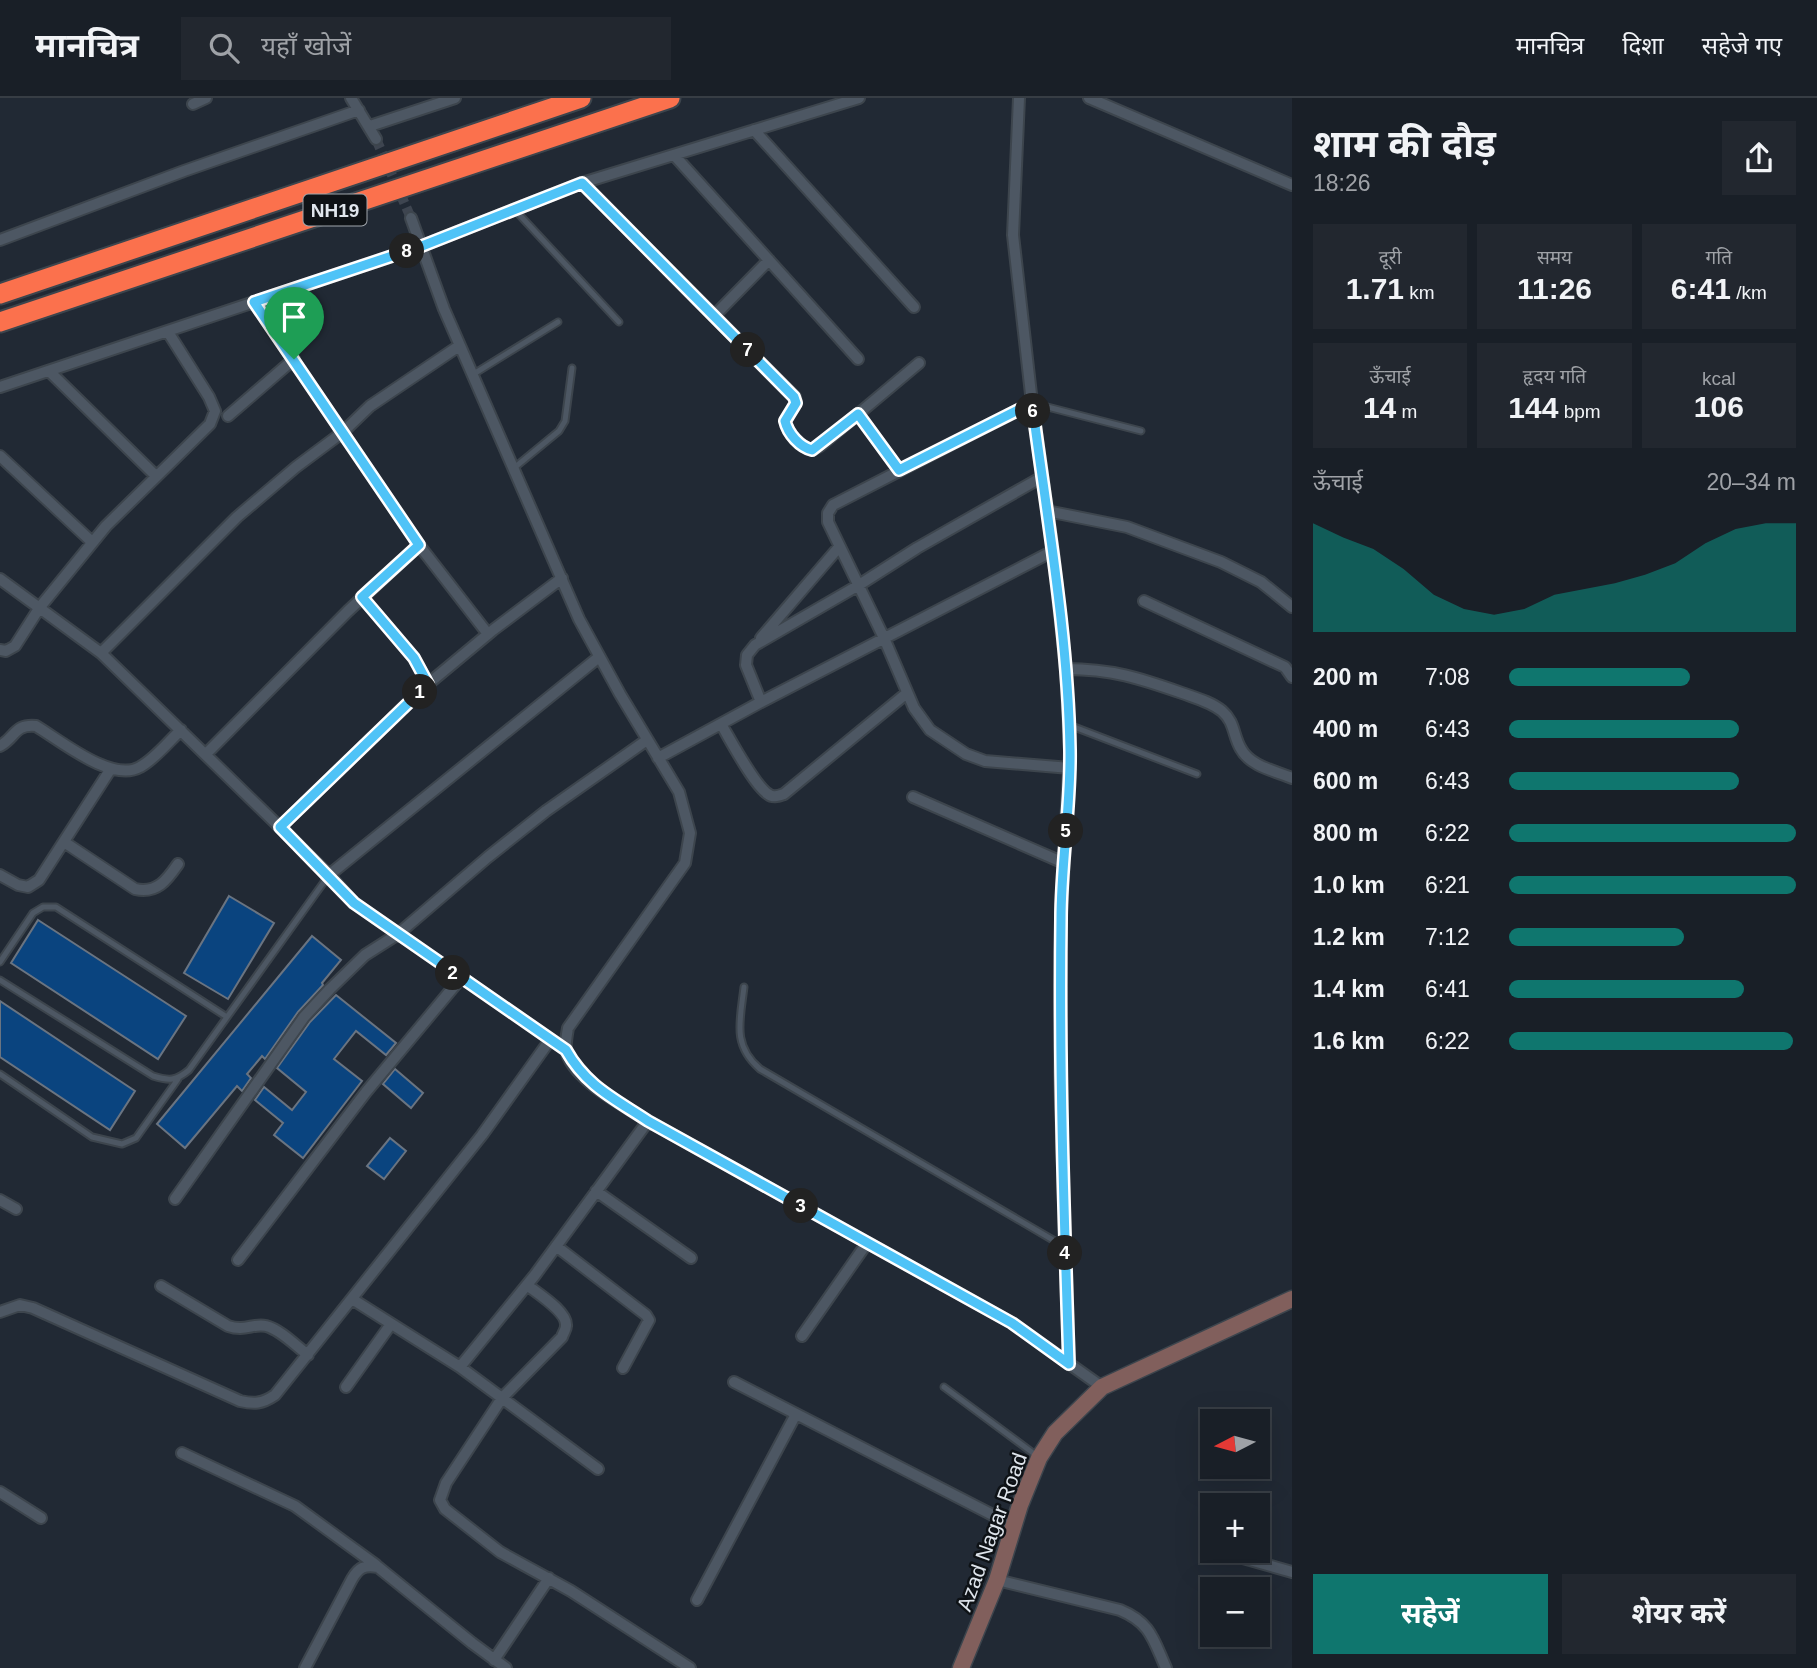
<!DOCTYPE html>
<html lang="hi">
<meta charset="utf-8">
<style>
body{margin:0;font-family:Arial,"Noto Sans Devanagari",sans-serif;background:#22272f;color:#f1f3f6;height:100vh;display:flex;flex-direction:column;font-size:26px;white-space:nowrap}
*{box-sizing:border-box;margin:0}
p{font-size:23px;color:#9fa2a7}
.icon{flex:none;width:38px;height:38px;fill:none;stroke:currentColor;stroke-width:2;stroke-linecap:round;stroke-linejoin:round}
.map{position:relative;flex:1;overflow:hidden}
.drawer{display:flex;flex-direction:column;background:#191f27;width:525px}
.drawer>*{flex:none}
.needle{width:46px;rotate:264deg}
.controls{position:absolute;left:1200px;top:1311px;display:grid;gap:14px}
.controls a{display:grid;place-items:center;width:70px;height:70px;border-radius:0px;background:#191f27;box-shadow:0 7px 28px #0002,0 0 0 2px #373d44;font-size:35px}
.pin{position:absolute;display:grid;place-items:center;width:60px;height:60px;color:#fff;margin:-72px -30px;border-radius:50% 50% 50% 0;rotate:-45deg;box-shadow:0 0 7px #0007}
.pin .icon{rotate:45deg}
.km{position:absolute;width:35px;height:35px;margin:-18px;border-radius:50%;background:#222;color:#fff;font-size:19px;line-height:35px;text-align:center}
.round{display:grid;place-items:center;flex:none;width:74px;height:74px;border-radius:0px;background:#22272f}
.summary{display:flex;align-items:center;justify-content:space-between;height:119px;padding:0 21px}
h1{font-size:38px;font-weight:700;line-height:52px}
.stats{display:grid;grid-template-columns:repeat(3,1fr);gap:10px;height:119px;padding:7px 21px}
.stats div{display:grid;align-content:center;border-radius:0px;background:#22272f;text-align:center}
.stats b{font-size:30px;font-weight:700}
.stats small{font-size:19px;font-weight:400}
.stats p{font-size:19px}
.chart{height:196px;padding:14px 21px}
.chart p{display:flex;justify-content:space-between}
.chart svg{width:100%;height:126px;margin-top:7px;fill:#0f766e;opacity:.7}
.button{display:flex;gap:14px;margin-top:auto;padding:14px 21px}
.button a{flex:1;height:80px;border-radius:0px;background:#0f766e;color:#fff;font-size:28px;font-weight:700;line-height:80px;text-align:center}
.button a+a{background:#22272f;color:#f1f3f6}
ul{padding:0 21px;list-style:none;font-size:23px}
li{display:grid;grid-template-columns:112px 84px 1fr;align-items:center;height:52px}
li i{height:18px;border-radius:9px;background:#0f766e}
header{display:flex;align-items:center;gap:42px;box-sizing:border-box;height:98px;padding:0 35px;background:#191f27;border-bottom:2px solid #373d44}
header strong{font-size:33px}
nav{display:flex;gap:38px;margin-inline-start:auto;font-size:24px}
.search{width:490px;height:63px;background:#22272f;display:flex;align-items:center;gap:18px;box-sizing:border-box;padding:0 24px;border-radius:0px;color:#9fa2a7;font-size:26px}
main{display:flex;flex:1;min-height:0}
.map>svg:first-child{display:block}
.building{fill:#0a447f;stroke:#6a7481;stroke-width:2}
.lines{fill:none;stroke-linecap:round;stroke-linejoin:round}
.street-tunnel{stroke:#3e4550;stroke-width:10;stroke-dasharray:10 5;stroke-linecap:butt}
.lane-casing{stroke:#3d454d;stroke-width:9}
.street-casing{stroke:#3d454d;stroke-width:14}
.secondary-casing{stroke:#3d454d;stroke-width:19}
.highway-casing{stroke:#3d454d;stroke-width:23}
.lane{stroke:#4d5763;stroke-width:5}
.street{stroke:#4d5763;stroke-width:10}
.secondary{stroke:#815f5c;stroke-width:16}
.highway{stroke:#fb714d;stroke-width:19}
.route-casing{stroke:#fff;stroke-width:14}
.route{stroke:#4fc3f7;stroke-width:9}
.labels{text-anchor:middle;stroke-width:5;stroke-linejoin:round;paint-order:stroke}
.shield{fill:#0e1216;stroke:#a0a6ac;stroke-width:2}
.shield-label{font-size:19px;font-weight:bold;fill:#dfe5ec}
.street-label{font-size:21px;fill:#dfe5ec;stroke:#0e1216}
</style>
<header>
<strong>मानचित्र</strong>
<div class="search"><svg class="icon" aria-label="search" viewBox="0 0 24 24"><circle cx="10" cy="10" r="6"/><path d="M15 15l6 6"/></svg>यहाँ खोजें</div>
<nav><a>मानचित्र</a><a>दिशा</a><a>सहेजे गए</a></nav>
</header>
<main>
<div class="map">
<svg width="1292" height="1570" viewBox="0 0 1292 1570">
<rect width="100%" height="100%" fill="#212934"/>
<!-- building -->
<path class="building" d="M229,798L274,825L228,901L184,875Z
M38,822L186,918L158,961L11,865Z
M312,838L341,862L322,885L323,887L298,914L265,961L262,958L247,976L251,980L242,993L237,988L185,1050L157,1026Z
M336,897L396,945L386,957L356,933L334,961L362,983L303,1060L274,1037L283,1025L255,1002L264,989L292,1012L306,994L277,970L310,924Z
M0,903L135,993L110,1032L0,959Z
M395,971L423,995L411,1010L383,986Z
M390,1040L406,1053L384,1081L367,1068Z"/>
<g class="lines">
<!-- street-tunnel -->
<path class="street-tunnel" d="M376,41L411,120"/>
<defs>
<path id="lane" d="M515,112L619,224
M472,277L558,224
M1032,305L1141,333
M514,370L559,333L565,323L572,270
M1069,627L1197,676
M0,864L33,815L43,809H56L227,919
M0,882L153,978C169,983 176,983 189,972L329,777
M744,889C740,923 732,947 760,971L1065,1149
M0,976L92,1039L122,1046L136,1040L178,981
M944,1289L1037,1358"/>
<path id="street" d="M351,0L376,41
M1019,0L1013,137L1032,305L1053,453L1066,571L1070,654L1061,817L1060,974L1069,1266
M1089,0L1292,87
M193,6L206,0
M370,28L455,0
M754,32L914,209
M674,57L858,261
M582,85L795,299L796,305L785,323C788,336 800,349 812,352L820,348L919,265
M411,120L444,211L579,521L620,596L679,694L690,735L685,765L568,930C567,936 565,946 566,952C572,982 624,1007 648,1023L1012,1225L1102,1289
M0,142L184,73L359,12
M254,204L419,447L488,536
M714,218L769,162
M50,274L156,378
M0,289L422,148L582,85L859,0
M1032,305L833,407L828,415V424L884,540L914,610L930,632L966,656L985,663L1070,670
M858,316L899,372
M228,318L294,261
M0,358L92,444
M1047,413L1127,429L1221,464L1261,484L1292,509
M0,481L101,555L329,777L354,805L566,952
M362,499L414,560L428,586
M1144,503L1285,569L1292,579
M761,540L839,449
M0,552L6,553L15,548L40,509L106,428L210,326L215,313L209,299L168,234
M101,555L237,419L296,369L343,334L370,308L459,248
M1066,571C1112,571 1139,580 1182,595C1196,600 1211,604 1222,613C1235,624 1233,638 1241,651C1250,668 1275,673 1292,680
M761,604L746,567L747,557L755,547L859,487L917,450L1042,379
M721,626C730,641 754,687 768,696C773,700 778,698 784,696L907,595
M0,648C16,639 14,626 36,628C61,643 112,685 140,669C155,661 168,644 181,632
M206,656L348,513L419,447
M658,660L761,604L1053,453
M913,699L1064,765
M280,729L428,586L493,532L562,480
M64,744L135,791C157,796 167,782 178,766
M0,777L18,787L28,789L39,782L110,672
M329,777L599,559
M596,1093L691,1160
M175,1101L304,919L330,891L365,857L398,836L488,759L546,713L647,642
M0,1102L16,1111
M556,1148L646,1217L649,1222L623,1270
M238,1162L366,994L461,880
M527,1187C537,1195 568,1214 566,1228C566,1232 563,1235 562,1239L502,1300L446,1385L440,1402L445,1411L500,1454L571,1493L690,1570
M161,1188L228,1228C245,1234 253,1225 266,1228C281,1232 296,1248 308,1257
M352,1201L460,1269L598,1371
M0,1214L20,1207L33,1210L240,1303C254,1306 262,1306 275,1297L482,1037L550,942
M802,1238L867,1145
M460,1269L535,1177L648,1023
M734,1284L1014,1428
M346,1289L391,1226
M182,1355L295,1408L376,1467
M0,1394L41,1420
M1218,1453L1292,1474
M997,1482L1120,1512C1151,1525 1153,1541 1166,1570
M697,1502L796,1316
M494,1562L549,1480
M305,1570L352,1481C359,1469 364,1467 378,1469L472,1545L506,1570"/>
<path id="secondary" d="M961,1570L997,1482L1020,1407L1039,1360L1055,1335L1102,1289L1292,1201"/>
<path id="highway" d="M0,196L581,0
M0,224L670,0"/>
</defs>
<!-- lane casing -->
<use href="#lane" class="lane-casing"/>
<!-- street casing -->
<use href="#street" class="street-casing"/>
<!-- secondary casing -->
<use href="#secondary" class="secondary-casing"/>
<!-- highway casing -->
<use href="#highway" class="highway-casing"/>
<!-- lane -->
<use href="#lane" class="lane"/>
<!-- street -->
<use href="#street" class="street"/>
<!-- secondary -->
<use href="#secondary" class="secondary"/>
<!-- highway -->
<use href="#highway" class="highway"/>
</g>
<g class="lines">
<defs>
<path id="route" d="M582,85L794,299L796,305L785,323C788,336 800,349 812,352L858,316L899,372L1032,305C1047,420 1068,536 1070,652C1071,708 1061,765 1061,821C1059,969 1064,1117 1069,1266L1012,1225L648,1023C615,1001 586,988 566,952L354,805L280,729L428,586L414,560L362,499L419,447L254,204L422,148Z"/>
</defs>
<!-- route casing -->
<use href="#route" class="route-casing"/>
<!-- route -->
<use href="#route" class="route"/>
</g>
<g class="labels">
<!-- shield labels -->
<rect class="shield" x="303.5" y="96.5" width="63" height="31" rx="5"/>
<g class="shield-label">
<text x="335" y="119">NH19</text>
</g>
<!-- street labels -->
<g class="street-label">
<text transform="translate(992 1434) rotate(-70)" y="7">Azad Nagar Road</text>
</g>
</g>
</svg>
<div class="controls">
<a><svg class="needle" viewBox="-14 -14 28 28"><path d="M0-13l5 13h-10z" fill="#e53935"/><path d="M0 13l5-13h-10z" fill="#9fa2a7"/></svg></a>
<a>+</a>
<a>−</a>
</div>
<div class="pin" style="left:294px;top:261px;background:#1e9e55"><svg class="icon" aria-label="arrive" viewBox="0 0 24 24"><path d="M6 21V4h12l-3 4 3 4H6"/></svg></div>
<b class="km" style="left:420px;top:594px">1</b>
<b class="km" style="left:453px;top:875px">2</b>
<b class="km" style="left:801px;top:1108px">3</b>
<b class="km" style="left:1065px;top:1155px">4</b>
<b class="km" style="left:1066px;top:733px">5</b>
<b class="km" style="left:1033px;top:313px">6</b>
<b class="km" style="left:748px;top:252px">7</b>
<b class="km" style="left:407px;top:153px">8</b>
</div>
<section class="drawer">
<div class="summary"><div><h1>शाम की दौड़</h1><p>18:26</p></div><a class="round"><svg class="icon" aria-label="share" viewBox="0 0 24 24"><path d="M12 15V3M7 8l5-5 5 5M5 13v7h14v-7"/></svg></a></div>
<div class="stats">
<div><p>दूरी</p><b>1.71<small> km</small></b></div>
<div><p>समय</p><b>11:26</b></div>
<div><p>गति</p><b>6:41<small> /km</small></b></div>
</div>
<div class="stats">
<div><p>ऊँचाई</p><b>14<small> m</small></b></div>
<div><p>हृदय गति</p><b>144<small> bpm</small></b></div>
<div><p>kcal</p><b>106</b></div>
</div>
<div class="chart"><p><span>ऊँचाई</span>20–34 m</p>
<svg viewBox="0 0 160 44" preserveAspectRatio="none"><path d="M0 44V6L10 11L20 15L30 22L40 31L50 36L60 38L70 36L80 31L90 29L100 27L110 24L120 20L130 13L140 8L150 6L160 6V44z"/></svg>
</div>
<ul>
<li><b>200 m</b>7:08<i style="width:63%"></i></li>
<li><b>400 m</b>6:43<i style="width:80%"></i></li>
<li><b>600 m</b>6:43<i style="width:80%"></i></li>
<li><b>800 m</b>6:22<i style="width:100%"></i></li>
<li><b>1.0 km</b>6:21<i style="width:100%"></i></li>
<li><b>1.2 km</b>7:12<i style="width:61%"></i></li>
<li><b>1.4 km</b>6:41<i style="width:82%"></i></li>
<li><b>1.6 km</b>6:22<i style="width:99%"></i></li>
</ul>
<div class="button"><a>सहेजें</a><a>शेयर करें</a></div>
</section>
</main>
